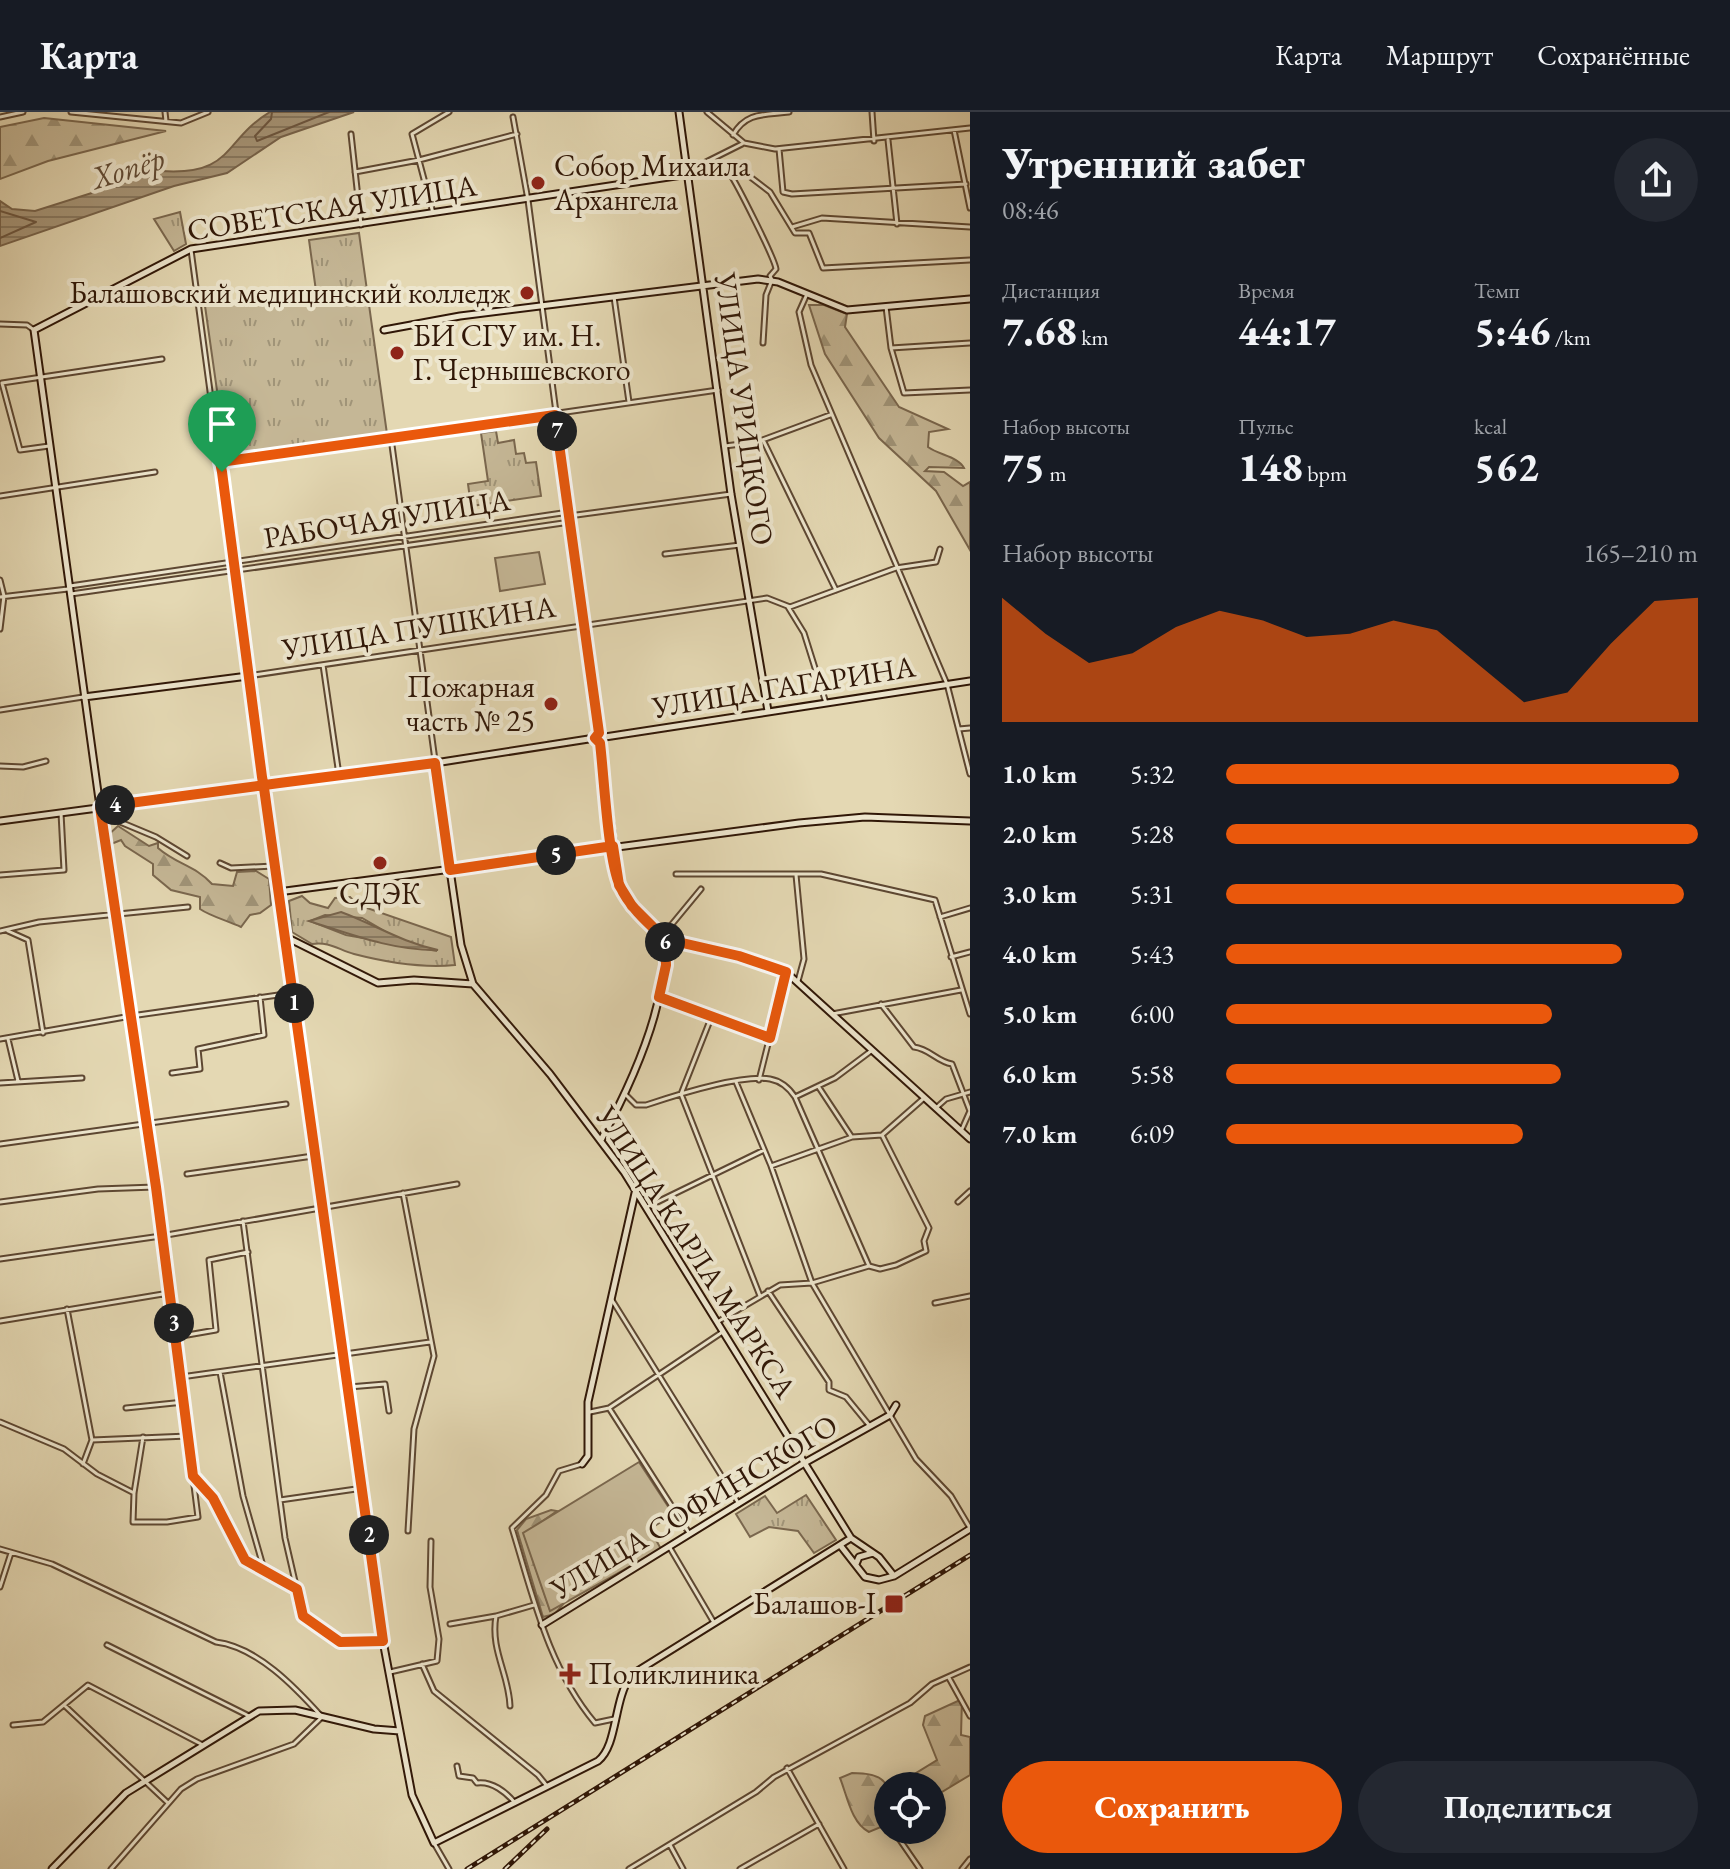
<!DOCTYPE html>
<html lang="ru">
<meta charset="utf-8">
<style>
body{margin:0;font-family:"EB Garamond",serif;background:#242831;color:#f1f3f6;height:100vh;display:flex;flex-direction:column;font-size:30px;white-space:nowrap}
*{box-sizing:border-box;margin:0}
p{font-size:26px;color:#9ea1a6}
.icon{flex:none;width:44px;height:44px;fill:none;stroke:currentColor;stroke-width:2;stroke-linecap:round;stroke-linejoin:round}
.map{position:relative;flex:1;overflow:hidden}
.panel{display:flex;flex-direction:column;background:#171b24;width:760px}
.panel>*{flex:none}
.controls{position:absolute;left:874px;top:1660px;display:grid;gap:16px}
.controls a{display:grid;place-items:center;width:72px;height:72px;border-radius:50%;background:#171b24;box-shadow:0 4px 20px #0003;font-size:40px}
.pin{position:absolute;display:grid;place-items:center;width:68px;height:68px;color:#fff;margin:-82px -34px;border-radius:50% 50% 50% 0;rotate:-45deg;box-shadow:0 0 8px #0007}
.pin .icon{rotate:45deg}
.km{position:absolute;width:40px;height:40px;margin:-20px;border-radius:50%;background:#222;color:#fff;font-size:22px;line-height:40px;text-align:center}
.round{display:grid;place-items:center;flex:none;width:84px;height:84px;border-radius:42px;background:#242831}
.headline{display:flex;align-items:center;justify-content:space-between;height:136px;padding:0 32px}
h1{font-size:44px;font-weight:800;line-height:60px}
.metrics{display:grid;grid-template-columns:repeat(3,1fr);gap:12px;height:136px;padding:8px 32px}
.metrics div{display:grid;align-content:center}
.metrics b{font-size:40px;font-weight:800}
.metrics small{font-size:22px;font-weight:400}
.metrics p{font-size:22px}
.chart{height:224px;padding:16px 32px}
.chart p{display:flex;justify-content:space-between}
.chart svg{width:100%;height:144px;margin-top:8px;fill:#ea580c;opacity:.7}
.primary-button{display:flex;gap:16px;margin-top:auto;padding:16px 32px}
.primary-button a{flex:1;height:92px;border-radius:48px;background:#ea580c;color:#fff;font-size:32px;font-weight:800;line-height:92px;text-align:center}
.primary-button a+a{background:#242831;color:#f1f3f6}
ul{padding:0 32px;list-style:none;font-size:26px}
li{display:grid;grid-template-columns:128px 96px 1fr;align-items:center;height:60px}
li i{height:20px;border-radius:10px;background:#ea580c}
header{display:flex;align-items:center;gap:48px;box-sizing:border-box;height:112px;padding:0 40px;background:#171b24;border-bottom:2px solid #363941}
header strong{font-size:38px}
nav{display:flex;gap:44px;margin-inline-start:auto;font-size:28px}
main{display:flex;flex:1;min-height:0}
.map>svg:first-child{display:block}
.forest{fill:url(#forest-firs);stroke:#7a674e;stroke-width:2}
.park{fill:url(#park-tufts);stroke:#7a674e;stroke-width:2;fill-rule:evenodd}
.pitch{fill:#c5b796;stroke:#7a674e;stroke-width:2}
.water{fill:url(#water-rules);stroke:#77634b;stroke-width:2}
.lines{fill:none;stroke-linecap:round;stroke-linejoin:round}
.shore{stroke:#6c5640;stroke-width:2}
.street-casing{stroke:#5d4732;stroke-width:7}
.secondary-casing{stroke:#301707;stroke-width:9}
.street{stroke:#ede6ce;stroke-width:3}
.secondary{stroke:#ede6ce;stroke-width:5}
.rail-casing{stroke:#301707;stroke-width:5}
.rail{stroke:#ede6ce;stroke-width:2;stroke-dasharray:6;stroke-linecap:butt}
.route-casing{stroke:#fff;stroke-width:16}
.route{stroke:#ea580c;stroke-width:10}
.poi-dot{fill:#8f2418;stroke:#ede6ce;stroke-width:3}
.labels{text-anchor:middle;stroke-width:8;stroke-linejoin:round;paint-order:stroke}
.poi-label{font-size:30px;fill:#301707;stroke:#ede6ce;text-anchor:start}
.street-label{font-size:30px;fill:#301707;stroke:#ede6ce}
.water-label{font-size:32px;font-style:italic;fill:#604a35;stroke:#ede6ce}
</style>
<header>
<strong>Карта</strong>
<nav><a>Карта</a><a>Маршрут</a><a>Сохранённые</a></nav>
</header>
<main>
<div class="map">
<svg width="970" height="1757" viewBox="0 0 970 1757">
<defs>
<pattern id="forest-firs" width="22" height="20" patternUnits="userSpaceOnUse" patternTransform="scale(2)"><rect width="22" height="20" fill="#c5b796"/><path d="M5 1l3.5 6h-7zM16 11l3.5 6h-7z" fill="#a09478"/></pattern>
<pattern id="park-tufts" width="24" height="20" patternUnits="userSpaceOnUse" patternTransform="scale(2)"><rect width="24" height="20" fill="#c5b796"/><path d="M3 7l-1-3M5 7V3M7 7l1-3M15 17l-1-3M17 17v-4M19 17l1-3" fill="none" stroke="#a09478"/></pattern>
<pattern id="water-rules" width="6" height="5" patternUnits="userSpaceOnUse" patternTransform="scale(2)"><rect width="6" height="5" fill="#a79679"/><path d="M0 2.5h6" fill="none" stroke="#887961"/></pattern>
</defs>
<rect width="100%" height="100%" fill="#e4d8b3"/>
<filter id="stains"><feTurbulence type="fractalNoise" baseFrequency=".0025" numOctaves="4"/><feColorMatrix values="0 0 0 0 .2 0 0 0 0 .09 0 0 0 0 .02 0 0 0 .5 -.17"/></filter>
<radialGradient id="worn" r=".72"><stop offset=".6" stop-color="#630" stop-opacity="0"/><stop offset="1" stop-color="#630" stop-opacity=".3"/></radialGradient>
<!-- forest -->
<path class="forest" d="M44,6L166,19L48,49L0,67V15Z
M809,193H824L847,202L845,215L899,295L948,317L929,320L928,335C939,343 959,345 964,356L929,355L925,359L944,360L963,374L970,370V438L936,379L879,326L825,242Z
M118,714L149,734L158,731V736C176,752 196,754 212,772L233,774L237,760L256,759L269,767L271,793L260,801L250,803L241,815C228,809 210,804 200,797V785L171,778L153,763V752L125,734L121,728L111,732L107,729V724Z
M551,1398L557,1399L524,1422L550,1498L564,1491L555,1502L543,1505L517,1418L526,1407Z
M962,1587L961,1623L970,1625V1663L932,1686V1674H895L937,1648L923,1613L925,1604Z
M852,1661C895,1661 888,1677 888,1712L869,1720C851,1711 847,1683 840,1666Z"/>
<!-- park -->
<path class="park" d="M180,100L186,132L174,139L154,107Z
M359,121L387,322L238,342L236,327L224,328L205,194L316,179L309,128Z
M496,319L498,331L514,328L516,342L524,341L526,351L536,350L541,384L471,394L468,372L488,369L481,321Z
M302,784L310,791L328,796L335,786L350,785L358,793L451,825L455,853C424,856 385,850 354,842C339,838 329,829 312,832L292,820L289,789ZM325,803L362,806L400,828L437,839L346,823L310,809Z
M806,1383L836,1428L814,1441L798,1419L769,1415L750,1425L736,1402L765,1384L777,1401Z"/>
<!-- pitch -->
<path class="pitch" d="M539,440L545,472L500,479L495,446Z
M639,1350L673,1402L650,1417L661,1437L550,1499L523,1421Z"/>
<!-- water -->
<path class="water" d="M270,0H354L281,25L227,61L174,74L0,134V89L12,97L35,99L161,59C234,64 223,28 270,0Z
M341,800C376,813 401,830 438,838C394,839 350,822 309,809Z"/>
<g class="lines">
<!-- shore -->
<path class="shore" d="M272,0L271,7L255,24L257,29L329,0
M0,99L36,110L0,126"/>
<defs>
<path id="street" d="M71,0L181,11L208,0
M165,0L166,9
M707,0L744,31L775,37L970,16
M872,0L874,29
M0,5L23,0
M513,5L528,88L598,619
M954,18L970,96
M351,22L361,113
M733,23C746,0 764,3 789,0
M888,28L897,112
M779,37L783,80L792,82L966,72
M736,54L770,80L795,121H809L823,156L970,148
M692,57L742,32
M688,58L730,62C737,72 775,147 776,157L770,164L772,168L766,183L763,231
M355,60L419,48L517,22
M433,101L412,22L449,0
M792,115L822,106L970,115
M191,138L263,673
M807,182L799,200L811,253L947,572L970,662
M614,185L629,290
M886,195L891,236L904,281L970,278
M0,212L27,213L34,218
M891,236L970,231
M391,326L450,758
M763,328L836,478
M49,334L20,338L2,271L162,247
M725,334L757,330L830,303
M220,350L718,278
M0,384L155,360
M569,404L731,382
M665,442L740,433
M0,468L4,484L0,517
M70,474L569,400
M71,482L570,410
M0,485L68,477
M788,495L804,521L826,591
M323,553L339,663
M248,564L767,486L790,495L896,456L936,450L940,437
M0,598L83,585
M959,617L970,616
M0,654L23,655L46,649
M100,695L156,1075L198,1405L167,1410H133L134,1381L143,1325
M101,702L156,725L187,744
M220,751L231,756L274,754
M676,762H821L935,788L970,902
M0,763L64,758L61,701
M796,763L804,847L798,869
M940,805L970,796
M0,819L39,810L188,795
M8,819L28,828L43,921
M665,827L668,817L701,777
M951,845L970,840
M659,885L770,926
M881,892L914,935C930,937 936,949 952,952L970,999L962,1017
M832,902L961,878
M711,906L681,982L760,1184
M0,927L131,904L292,881
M8,927L18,969
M172,961L200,957L198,937L264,923L260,885
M759,968L786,860
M736,970L771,1054L812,1171L916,1347L951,1384L970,1416
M0,971L82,966
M818,974L851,1024
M626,983L636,993H646C676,983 741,962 770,967C781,969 789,976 795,985L869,1154
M795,985L835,966L871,939
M937,995L946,987L970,980
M0,1032L286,992
M771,1054L852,1025L882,1023L923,987
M187,1062L313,1044
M403,1081L434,1244L414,1317L408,1419
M0,1090L98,1077L155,1075
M958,1090L970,1079
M647,1095L764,1038
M243,1109L285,1426L303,1504L340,1530L383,1529
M0,1147L161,1124L457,1072
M768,1179L829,1270V1278L846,1285L869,1313
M612,1188L739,1392
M935,1191L970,1184
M67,1197L92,1328L83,1352
M0,1209L169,1181
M719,1209L780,1173L812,1171L869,1154L880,1157L896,1153L926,1139L924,1129L929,1116L882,1023
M176,1225L216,1218L209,1148L248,1140
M220,1260L243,1384L265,1461
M181,1265L430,1230
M349,1275L385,1272L389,1299
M126,1296L184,1290
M609,1296L689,1421
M590,1300L609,1296L721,1221
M0,1310L64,1337L97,1362L134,1381
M92,1328L188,1324
M582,1352L559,1359L546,1383L512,1416C533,1484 548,1555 595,1611L614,1607
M193,1364L213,1386L245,1448L297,1477
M280,1388L363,1376
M670,1436L713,1509
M0,1437L52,1452L216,1530C257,1535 295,1575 322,1605L294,1632L197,1667L181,1677L111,1757
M0,1475L11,1441
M496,1504L534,1493
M450,1512L496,1504C490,1538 509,1562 510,1594
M107,1533L249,1604
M422,1552L434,1579L538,1663L547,1674
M390,1560L437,1549L439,1527L430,1475L431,1429
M949,1566L970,1604
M64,1593L168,1691
M13,1613L43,1610L88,1573L201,1632
M457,1654L459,1664L473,1666L477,1671C492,1669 506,1680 515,1691
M787,1656L844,1757
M893,1718L920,1757
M434,1731L449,1757
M670,1733L683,1757
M629,1757L756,1680L774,1665L910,1591L932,1572L970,1555
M740,1757L819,1712
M962,1757L970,1747"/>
<path id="secondary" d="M679,0L731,382L768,599
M384,218L460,204L758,167L778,170L847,198L970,187
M84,585L248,564
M605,625L970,569
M600,631L619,773L632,794L665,827C668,892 632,971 601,1028
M263,673L383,1529L412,1683L434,1731L598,1649C618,1633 613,1589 631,1563L851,1426
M100,695L34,218L191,137L689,62
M0,709L435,651L595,626L599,621L605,625L600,631L595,626
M450,758L461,833L473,872L550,962L624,1060L851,1426L879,1445L894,1464
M278,780L799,711L865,705L970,709
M286,825L378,871L414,868L473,872
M665,827L739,844L786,860L970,1027
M582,1352L588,1344V1290L635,1081
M840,1433L865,1465L879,1468L894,1464L970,1417
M856,1452L859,1445L873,1441
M542,1513L806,1350L890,1303L896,1293
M52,1757L126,1681L259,1599L295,1598L374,1617L400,1619"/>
</defs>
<!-- street casing -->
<use href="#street" class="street-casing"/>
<!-- secondary casing -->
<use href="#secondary" class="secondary-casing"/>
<!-- street -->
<use href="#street" class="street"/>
<!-- secondary -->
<use href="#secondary" class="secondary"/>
<defs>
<path id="rail" d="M467,1757L970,1443
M505,1757L547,1717"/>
</defs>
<!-- rail casing -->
<use href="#rail" class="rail-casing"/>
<!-- rail -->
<use href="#rail" class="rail"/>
</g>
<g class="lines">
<defs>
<path id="route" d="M222,360L262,665L264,676L383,1529L340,1530L303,1504L297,1477L245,1448L213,1386L193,1364L156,1075L100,695C212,680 323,665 435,651L450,758L613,734L619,773L632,794L665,827L739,844L786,860L770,926L659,885L666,853L665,827C649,812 629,795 620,774C608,748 604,664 600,631L595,626L599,621L555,303L220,350L222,360"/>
</defs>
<!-- route casing -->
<use href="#route" class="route-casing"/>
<!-- route -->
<use href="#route" class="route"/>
</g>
<!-- markers -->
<g class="poi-dot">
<circle cx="538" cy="71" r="8"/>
<circle cx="527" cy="181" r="8"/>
<circle cx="397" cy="241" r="8"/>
<circle cx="551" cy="592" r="8"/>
<circle cx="380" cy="751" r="8"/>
<rect x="884" y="1482" width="20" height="20" rx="4"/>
<path d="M566 1550h8v8h8v8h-8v8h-8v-8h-8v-8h8z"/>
</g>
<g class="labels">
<!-- poi labels -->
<g class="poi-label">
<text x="554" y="64">Собор Михаила<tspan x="554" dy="34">Архангела</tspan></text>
<text x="511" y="191" text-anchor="end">Балашовский медицинский колледж</text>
<text x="413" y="234">БИ СГУ им. Н.<tspan x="413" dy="34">Г. Чернышевского</tspan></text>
<text x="535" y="585" text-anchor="end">Пожарная<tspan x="535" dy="34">часть № 25</tspan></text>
<text x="380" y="792" text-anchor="middle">СДЭК</text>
<text x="876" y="1502" text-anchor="end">Балашов-I</text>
<text x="588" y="1572">Поликлиника</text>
</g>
<!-- street labels -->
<g class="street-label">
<text transform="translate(332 96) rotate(-9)" y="10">СОВЕТСКАЯ УЛИЦА</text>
<text transform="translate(744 297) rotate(82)" y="10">УЛИЦА УРИЦКОГО</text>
<text transform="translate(387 407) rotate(-9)" y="10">РАБОЧАЯ УЛИЦА</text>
<text transform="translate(419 516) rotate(-9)" y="10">УЛИЦА ПУШКИНА</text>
<text transform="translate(784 575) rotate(-9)" y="10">УЛИЦА ГАГАРИНА</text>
<text transform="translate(696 1140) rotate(57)" y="10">УЛИЦА КАРЛА МАРКСА</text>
<text transform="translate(694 1395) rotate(-31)" y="10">УЛИЦА СОФИНСКОГО</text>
</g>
<!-- water labels -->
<g class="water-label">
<text transform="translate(128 56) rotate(-17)" y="11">Хопёр</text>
</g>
</g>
<rect width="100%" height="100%" filter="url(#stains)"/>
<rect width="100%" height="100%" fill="url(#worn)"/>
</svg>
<div class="controls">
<a><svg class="icon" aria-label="locate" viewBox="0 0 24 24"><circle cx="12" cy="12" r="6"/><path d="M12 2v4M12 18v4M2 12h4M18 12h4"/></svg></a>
</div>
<div class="pin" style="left:222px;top:360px;background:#1e9e55"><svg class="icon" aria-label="arrive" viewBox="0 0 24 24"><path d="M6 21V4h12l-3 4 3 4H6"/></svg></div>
<b class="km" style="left:294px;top:891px">1</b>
<b class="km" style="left:369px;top:1423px">2</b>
<b class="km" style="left:174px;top:1211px">3</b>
<b class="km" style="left:115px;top:693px">4</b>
<b class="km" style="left:556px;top:743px">5</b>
<b class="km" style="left:665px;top:830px">6</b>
<b class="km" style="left:557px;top:319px">7</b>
</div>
<section class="panel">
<div class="headline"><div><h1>Утренний забег</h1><p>08:46</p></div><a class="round"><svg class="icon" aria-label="share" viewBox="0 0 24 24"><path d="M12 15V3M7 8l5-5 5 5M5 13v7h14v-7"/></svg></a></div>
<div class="metrics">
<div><p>Дистанция</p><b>7.68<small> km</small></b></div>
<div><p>Время</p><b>44:17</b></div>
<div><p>Темп</p><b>5:46<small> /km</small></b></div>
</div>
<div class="metrics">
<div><p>Набор высоты</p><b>75<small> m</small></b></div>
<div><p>Пульс</p><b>148<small> bpm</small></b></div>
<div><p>kcal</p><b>562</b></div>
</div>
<div class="chart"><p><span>Набор высоты</span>165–210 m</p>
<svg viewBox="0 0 160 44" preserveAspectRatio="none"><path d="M0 44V6L10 17L20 26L30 23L40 15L50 10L60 13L70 18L80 17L90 13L100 16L110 27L120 38L130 35L140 20L150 7L160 6V44z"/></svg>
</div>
<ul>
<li><b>1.0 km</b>5:32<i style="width:96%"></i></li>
<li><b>2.0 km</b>5:28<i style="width:100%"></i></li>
<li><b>3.0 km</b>5:31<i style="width:97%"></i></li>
<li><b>4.0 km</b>5:43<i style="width:84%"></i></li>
<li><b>5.0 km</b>6:00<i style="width:69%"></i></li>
<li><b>6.0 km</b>5:58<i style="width:71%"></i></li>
<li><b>7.0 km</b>6:09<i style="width:63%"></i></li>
</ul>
<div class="primary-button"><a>Сохранить</a><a>Поделиться</a></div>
</section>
</main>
